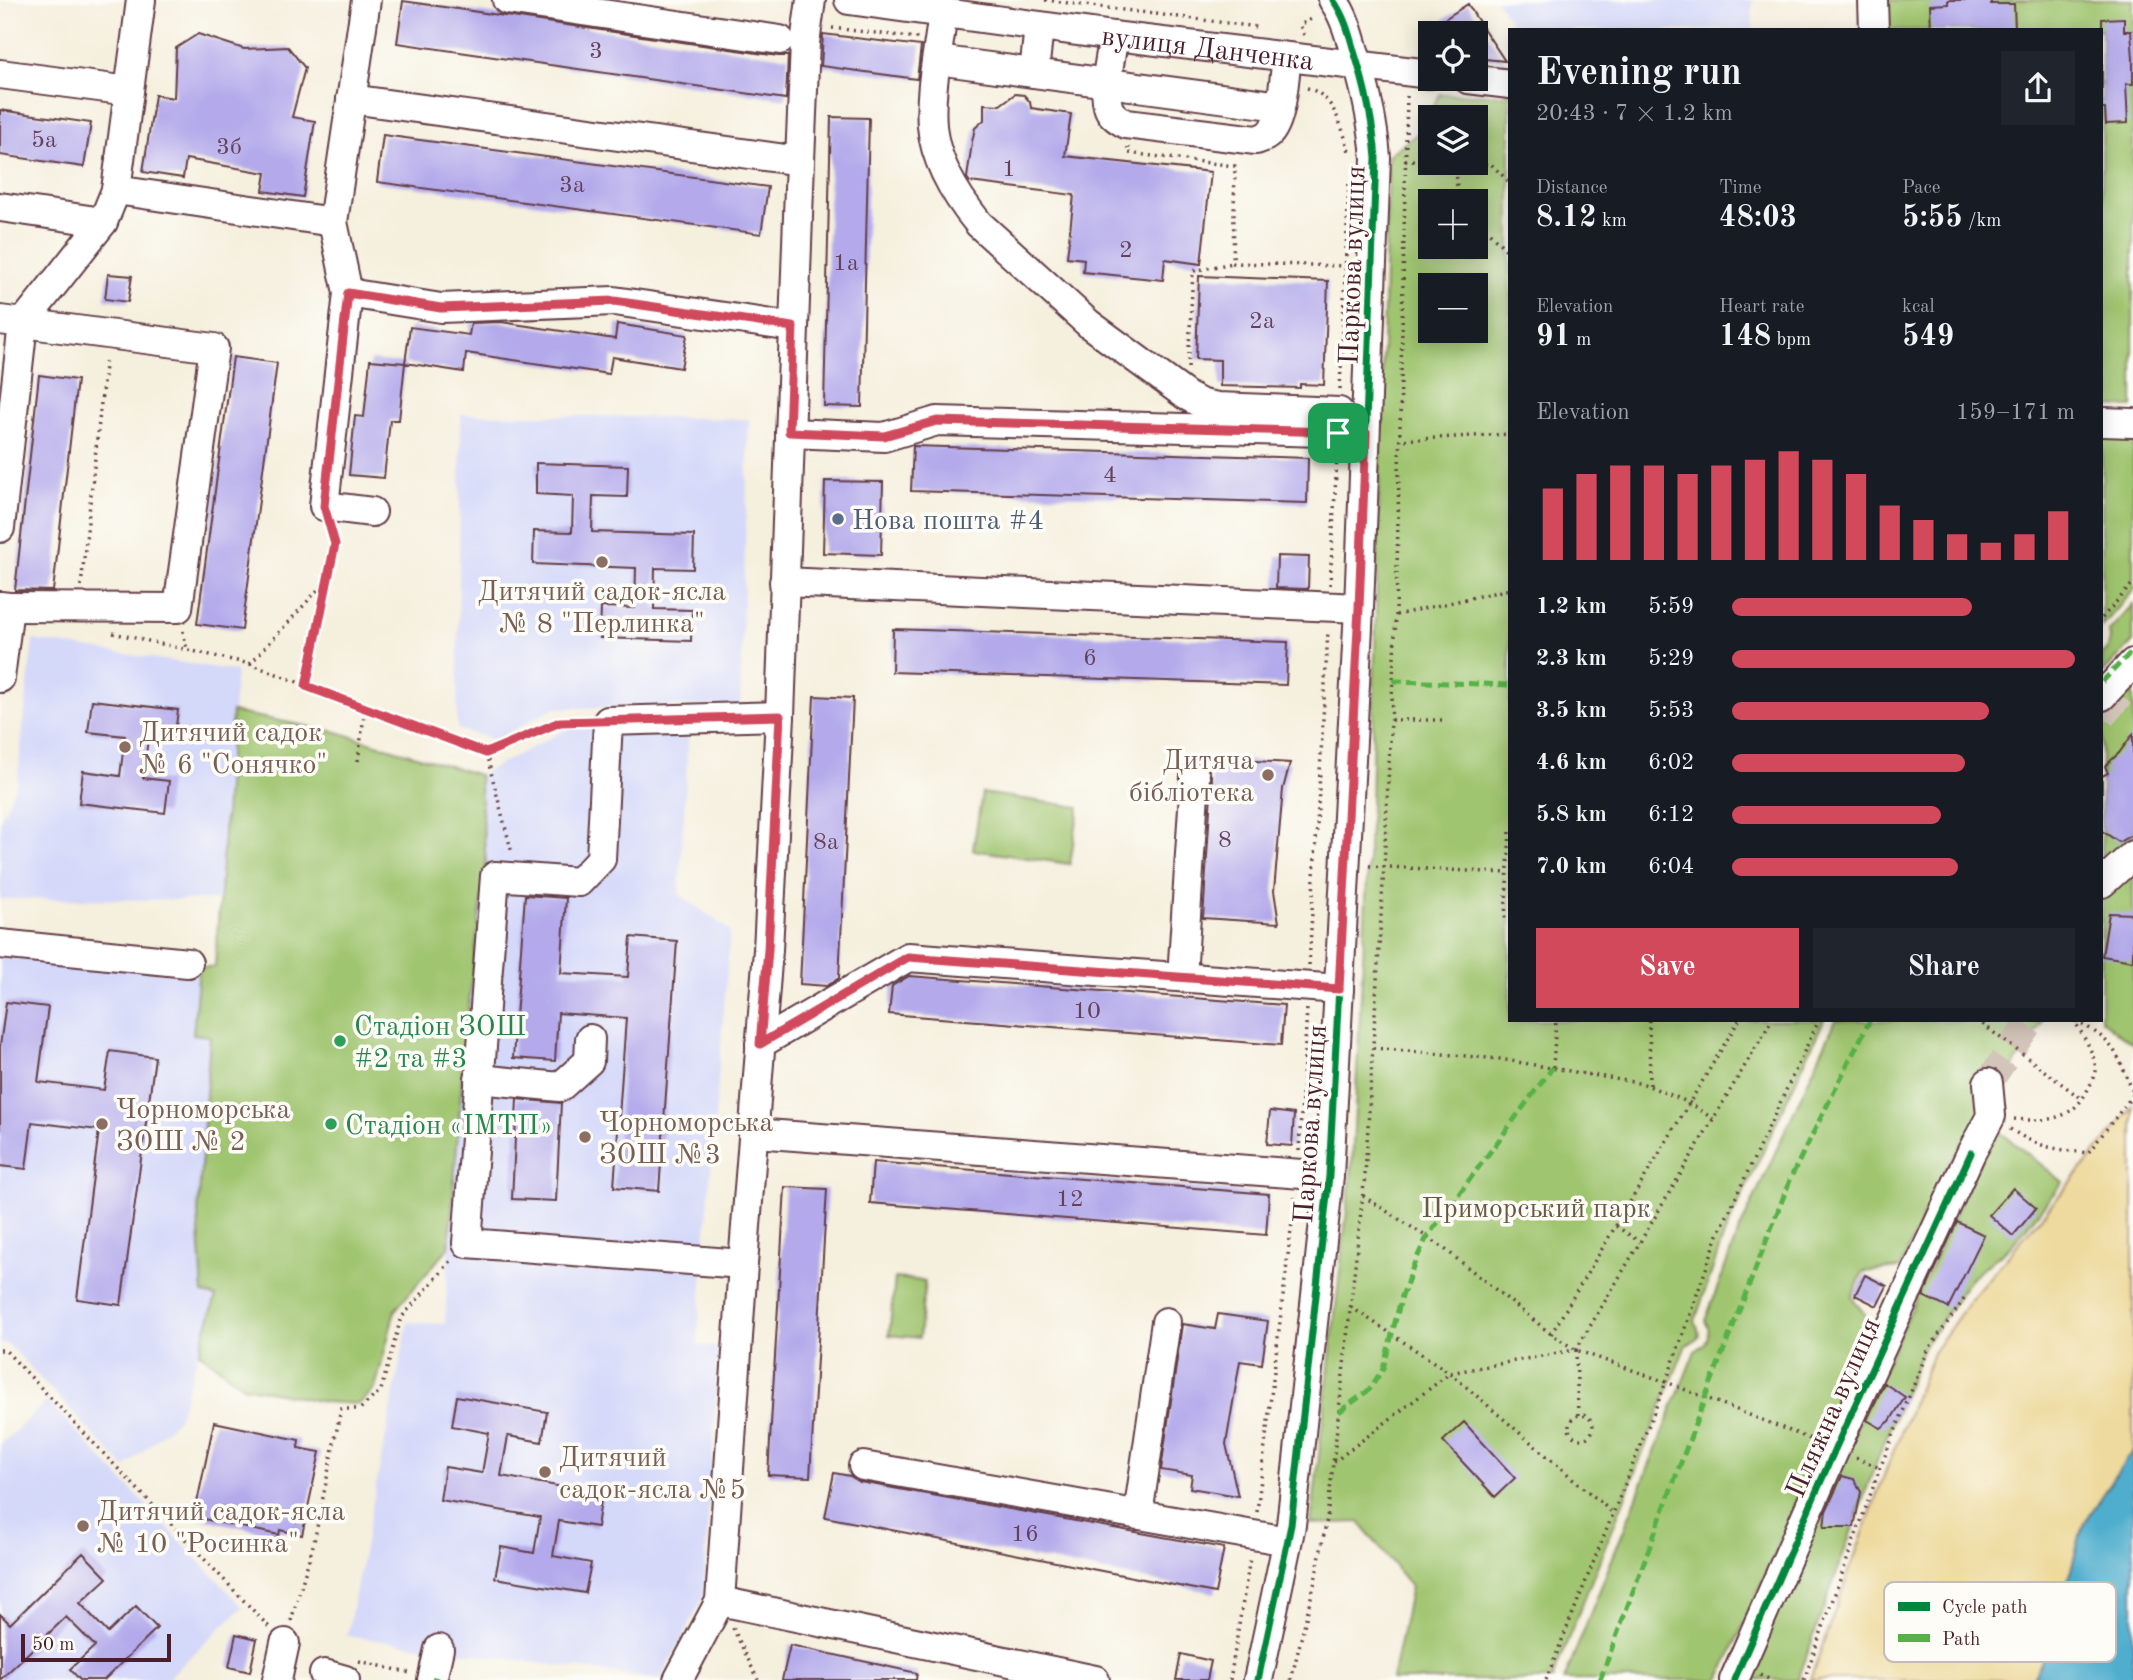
<!DOCTYPE html>
<meta charset="utf-8">
<style>
body{margin:0;font-family:"Old Standard TT",serif;background:#20242c;color:#f1f3f6;height:100vh;display:flex;flex-direction:column;font-size:26px;white-space:nowrap}
*{box-sizing:border-box;margin:0}
p{font-size:23px;color:#9ea1a6}
.icon{flex:none;width:38px;height:38px;fill:none;stroke:currentColor;stroke-width:2;stroke-linecap:round;stroke-linejoin:round}
.map{position:relative;flex:1;overflow:hidden}
.sheet{position:absolute;left:1508px;top:28px;width:595px;height:994px;display:flex;flex-direction:column;background:#171b24;border-radius:0px;box-shadow:0 4px 18px #0003}
.sheet>*{flex:none}
.tools{position:absolute;left:1418px;top:21px;display:grid;gap:14px}
.tools a{display:grid;place-items:center;width:70px;height:70px;border-radius:0px;background:#171b24;box-shadow:0 4px 18px #0003;font-size:35px}
.scale{position:absolute;left:21px;bottom:18px;width:150px;box-sizing:border-box;padding-left:7px;border:4px solid #4a1f2b;border-top:0;font-size:19px;line-height:24px;white-space:nowrap;color:#4a1f2b;-webkit-text-stroke:5px #fdfcf7;paint-order:stroke}
.pin{position:absolute;display:grid;place-items:center;width:60px;height:60px;color:#fff;margin:-30px;border-radius:14px;box-shadow:0 4px 10px #0006}
.round{display:grid;place-items:center;flex:none;width:74px;height:74px;border-radius:0px;background:#20242c}
.summary{display:flex;align-items:center;justify-content:space-between;height:119px;padding:0 28px}
h1{font-size:38px;font-weight:700;line-height:52px}
.stats{display:grid;grid-template-columns:repeat(3,1fr);gap:10px;height:119px;padding:7px 28px}
.stats div{display:grid;align-content:center}
.stats b{font-size:30px;font-weight:700}
.stats small{font-size:19px;font-weight:400}
.stats p{font-size:19px}
.chart{height:196px;padding:14px 28px}
.chart p{display:flex;justify-content:space-between}
.chart svg{width:100%;height:126px;margin-top:7px;stroke:#d1495b;stroke-width:6}
.button{display:flex;gap:14px;margin-top:auto;padding:14px 28px}
.button a{flex:1;height:80px;border-radius:0px;background:#d1495b;color:#fff;font-size:28px;font-weight:700;line-height:80px;text-align:center}
.button a+a{background:#20242c;color:#f1f3f6}
ul{padding:0 28px;list-style:none;font-size:23px}
li{display:grid;grid-template-columns:112px 84px 1fr;align-items:center;height:52px}
li i{height:18px;border-radius:9px;background:#d1495b}
.map>svg:first-child{display:block}
.built{fill:#d4d8f9}
.green{fill:#a0c570;stroke:#75724e;stroke-width:2;fill-rule:evenodd}
.sand{fill:#eeda9e;stroke:#9c7c64;stroke-width:2}
.water{fill:#4faece;stroke:#4c667c;stroke-width:2}
.building{fill:#b4aaeb}
.lines{fill:none;stroke-linecap:round;stroke-linejoin:round}
.minor-tunnel{stroke:#d3c5b9;stroke-width:28;stroke-dasharray:28 14;stroke-linecap:butt}
.minor-casing{stroke:#643e46;stroke-width:32}
.path{stroke:#643e46;stroke-width:3.5;stroke-dasharray:2 5;stroke-linecap:butt}
.minor{stroke:#fff;stroke-width:28}
.quiet{stroke:#57b146;stroke-width:5;stroke-dasharray:10 5;stroke-linecap:butt}
.cycleway-casing{stroke:#fdfcf7;stroke-width:11}
.cycleway{stroke:#00873e;stroke-width:7}
.route-casing{stroke:#fff;stroke-width:14}
.route{stroke:#d1495b;stroke-width:9}
.service-dot{fill:#5c6f8a;stroke:#fdfcf7;stroke-width:2.5}
.education-dot{fill:#8d6e63;stroke:#fdfcf7;stroke-width:2.5}
.leisure-dot{fill:#2e9e5b;stroke:#fdfcf7;stroke-width:2.5}
.labels{text-anchor:middle;stroke-width:7;stroke-linejoin:round;paint-order:stroke}
.number-label{font-size:24px;fill:#64425b}
.street-label{font-size:28px;fill:#4a1f2b;stroke:#fdfcf7}
.service-label{font-size:28px;fill:#4e5e75;stroke:#fdfcf7;text-anchor:start}
.education-label{font-size:28px;fill:#785e54;stroke:#fdfcf7;text-anchor:start}
.leisure-label{font-size:28px;fill:#27864d;stroke:#fdfcf7;text-anchor:start}
.park-label{font-size:28px;fill:#685943;stroke:#fdfcf7}
.key{fill:#fdfcf7;stroke:#c7baba;stroke-width:2}
.key-label{font-size:19px;fill:#4a1f2b}
</style>
<div class="map">
<svg width="2133" height="1680" viewBox="0 0 2133 1680">
<rect width="100%" height="100%" fill="#fdfcf7"/>
<filter id="ink" filterUnits="userSpaceOnUse"><feTurbulence type="fractalNoise" baseFrequency=".0143" numOctaves="2"/><feDisplacementMap in="SourceGraphic" scale="14" xChannelSelector="R" yChannelSelector="G"/><feConvolveMatrix kernelMatrix="1 2 1 2 8 2 1 2 1" color-interpolation-filters="sRGB"/></filter>
<filter id="wash" filterUnits="userSpaceOnUse"><feTurbulence type="fractalNoise" baseFrequency=".00686" numOctaves="4" result="noise"/><feDisplacementMap in="SourceGraphic" scale="28" xChannelSelector="R" yChannelSelector="G"/><feGaussianBlur stdDeviation="1.57" result="paint"/><feColorMatrix in="noise" values="0 0 0 0 0 0 0 0 0 0 0 0 0 0 0 0 0 1.4 0 .05"/><feComposite in="paint" operator="in"/></filter>
<g filter="url(#wash)">
<rect width="100%" height="100%" fill="#f5efdd"/>
<!-- built -->
<path class="built" d="M1496,0H1752L1753,30H1516Z
M461,414L749,419L740,705L554,708L495,740L457,729Z
M33,640L236,671L219,900L0,899V821L17,782Z
M569,728H689L679,894L730,931L697,1345L719,1347L703,1598L660,1680L347,1636L408,1322L445,1324L449,1247L466,1027L486,863L479,775Z
M0,956L198,975L193,1034L210,1036L198,1213L203,1292L216,1297L178,1419L125,1468L8,1344L0,1343Z
M47,1401L243,1607L166,1680H0V1445Z"/>
<!-- green -->
<path class="green" d="M1883,0H2133V407L2102,406V30H1883Z
M1510,85V1020H1824L1724,1235L1695,1321C1701,1334 1701,1340 1686,1345L1553,1677L1554,1680H1392L1411,1586L1359,1522L1311,1524L1352,1166L1371,805L1388,155L1417,134L1440,94L1504,95ZM1430,117H1475V163H1430ZM1430,201H1475V247H1430ZM1430,285H1475V331H1430Z
M2133,416V591L2102,626V424Z
M2133,604V642L2102,674V653L2107,651L2110,640L2109,631Z
M2133,658V1044L2101,1020L2102,690Z
M232,712L337,732L479,775L486,863L466,1027L449,1247L395,1310L375,1389L359,1404L324,1402L243,1386L199,1352L216,1297L203,1293L198,1213L210,1036L193,1034L199,967H215Z
M982,793L1079,807L1070,864L973,850Z
M1836,1020L2043,1021L1941,1175L1900,1268L1863,1272L1852,1297L1874,1327L1719,1680H1564L1695,1351C1707,1344 1713,1334 1705,1321L1736,1238Z
M1995,1128L2063,1182L2012,1245L1970,1279L1923,1348L1877,1460L1798,1680H1740Z
M895,1278L925,1281L919,1338L889,1335Z"/>
<!-- sand -->
<path class="sand" d="M2133,1106V1450L2083,1525L2053,1638L2032,1680H1810L1886,1470L1933,1353L1971,1299L2093,1156Z"/>
<!-- water -->
<path class="water" d="M2133,1450V1680H2032L2053,1638L2083,1525Z"/>
<g id="blocks">
<!-- building -->
<path class="building" d="M1948,0H1991V4H2014L2015,30H1931L1930,5L1948,4Z
M403,1L778,56H788L786,99L397,43Z
M1468,4L1475,16L1505,61L1475,58V33H1452L1443,20Z
M2124,18V31H2131L2133,59V84H2126L2128,123L2106,124L2105,109H2102V19Z
M198,34L244,49L288,47L305,68L292,117L315,121L303,197L263,191L266,173L186,159L183,178L143,172L155,95L174,98L176,48Z
M823,34L921,46L917,79L821,66Z
M1015,94L1024,95L1030,102L1031,108L1071,114L1065,156L1211,172L1201,264L1165,259L1163,280L1083,272L1084,259L1067,257L1074,195L970,182L967,178L972,142L975,128L984,120V104L1000,105Z
M0,110L91,123L84,167L0,155Z
M831,117L869,118L862,407L824,406Z
M383,135L768,187L761,234L377,182Z
M108,274L132,276L128,302L105,299Z
M1199,276L1328,281L1324,385L1300,384V388L1220,386V360L1196,359Z
M501,322L615,339L617,324L687,335L681,368L612,357L609,374L466,353L464,372L405,363L410,327L469,335L471,323Z
M233,357L277,363L242,630L197,624Z
M370,360L405,363L399,420H390L384,478L349,475L355,416L364,417Z
M39,375L77,380L53,591L15,590Z
M913,446L1308,458L1307,503L911,491Z
M536,463L628,466L627,497L593,496L592,532L694,535L693,569L655,568L654,609L692,610L691,641L600,638L601,607L635,608L636,568L533,564L534,531L572,532L573,496L536,494Z
M825,481L883,482L881,555L823,553Z
M1277,556L1309,557L1308,589L1276,588Z
M893,629L1288,642L1286,685L892,672Z
M814,696L853,698L839,978L827,986L800,984Z
M92,700L178,710L174,742L148,739L143,778L169,781L165,813L79,803L83,771L120,776L125,736L88,732Z
M2133,734V834L2119,842L2102,831V776L2108,773L2105,766L2119,753Z
M1208,758L1290,763L1283,789L1274,891L1279,923L1203,918L1212,778L1207,766Z
M525,895L566,898L561,973L628,977L631,937L677,941L659,1191L614,1187L626,1018L558,1013L555,1061L513,1058Z
M2109,913L2133,914V961L2102,956Z
M909,976L1284,1005L1281,1045L889,1014L892,986Z
M6,1002L48,1007L38,1082L104,1090L110,1051L155,1057L121,1305L77,1299L99,1130L32,1122L26,1169L0,1166V1046Z
M517,1099L561,1103L556,1201L512,1199Z
M1270,1111L1294,1114L1292,1146L1267,1144Z
M873,1162L1269,1194L1266,1235L870,1203Z
M785,1187L827,1189L810,1477L768,1475Z
M2013,1188L2036,1208L2013,1236L1989,1215Z
M1957,1222L1984,1235L1948,1308L1923,1296Z
M1865,1275L1887,1286L1877,1306L1855,1295Z
M1218,1314L1268,1321L1262,1364L1240,1361L1226,1444L1238,1496L1190,1488L1192,1475L1161,1470L1182,1324L1215,1329Z
M1884,1383L1905,1397L1890,1421L1881,1428L1867,1420Z
M457,1396L547,1412L542,1442L508,1436L501,1476L602,1494L597,1527L559,1521L553,1556L591,1563L585,1593L495,1578L501,1547L534,1553L540,1517L440,1500L445,1467L482,1473L489,1433L452,1426Z
M214,1422L299,1440L298,1448L320,1452L302,1535L280,1530L279,1535L194,1517Z
M1464,1422L1515,1478L1495,1497L1443,1441Z
M834,1473L850,1476L860,1482L1224,1548L1215,1593L825,1517Z
M1842,1476L1854,1479L1861,1492L1854,1527H1824L1826,1511Z
M83,1553L107,1578L80,1603L108,1633L136,1606L157,1628L104,1680H80L70,1669L95,1646L66,1617L0,1680V1614L10,1624Z
M236,1634L257,1639L250,1672L229,1667Z
M790,1645L917,1673L916,1680H782Z
M1181,1654L1211,1661L1207,1680H1176Z"/>
</g>
</g>
<g filter="url(#ink)">
<use href="#blocks" fill-opacity="0" stroke="#643e46" stroke-width="2"/>
<g class="lines">
<!-- minor-tunnel -->
<path class="minor-tunnel" d="M2102,716L2128,685
M1988,1083L2031,1020"/>
<defs>
<g id="minor">
<path d="M366,0L333,222L348,293L324,506L372,512"/>
<path d="M507,0L780,40"/>
<path id="s1" d="M849,0L1114,36L1430,74"/>
<path d="M1873,0L1874,30"/>
<path d="M943,12C939,49 929,89 932,126C935,162 957,197 979,224L1089,324L1187,396L1202,404L1218,407L1339,412L1338,433"/>
<path d="M1114,36C1111,55 1102,91 1109,109C1112,116 1119,120 1126,124L1256,140C1259,139 1263,138 1266,136C1283,126 1284,75 1287,57"/>
<path d="M937,60L1280,106"/>
<path d="M1034,73L1039,26"/>
<path d="M0,74L129,91"/>
<path d="M1468,79L1510,84"/>
<path d="M351,99L800,161"/>
<path d="M116,190L333,222"/>
<path d="M0,207L103,222"/>
<path d="M348,293L441,308L614,301L793,327"/>
<path d="M0,320L214,348L178,608L9,607"/>
<path d="M2102,422L2133,423"/>
<path d="M790,433L884,437L937,421L1356,433"/>
<path d="M0,528L23,323L103,222L116,190L141,0"/>
<path d="M784,582L1359,608"/>
<path d="M0,606L9,607L0,678"/>
<path d="M2102,696L2133,663"/>
<path d="M2102,883L2133,855"/>
<path d="M0,944L188,963"/>
<path d="M1182,977L1195,777"/>
<path d="M760,1044L908,957L1339,989"/>
<path d="M479,1079L560,1087L589,1061L590,1039"/>
<path d="M753,1133L1329,1176"/>
<path d="M743,1264L467,1243L495,876L579,882L601,859L608,721L780,716"/>
<path d="M863,1466L1287,1541"/>
<path d="M1138,1515L1166,1322"/>
<path d="M720,1601L1095,1680"/>
<path d="M324,1674L345,1680"/>
<path d="M277,1680L285,1643"/>
<path d="M432,1680L439,1649"/>
<path d="M678,1680L720,1601L743,1264L768,950L780,716L800,161L805,43L811,0"/>
<path d="M1258,1680L1291,1525L1329,1176L1359,608L1376,158C1373,121 1365,86 1354,51C1349,33 1344,15 1333,0"/>
<path d="M1734,1680L1835,1449L1971,1153L1991,1116L1988,1083"/>
</g>
</defs>
<!-- minor casing -->
<use href="#minor" class="minor-casing"/>
<!-- path -->
<path class="path" d="M1045,0L1258,27
M832,28L918,38
M1304,35L1300,25L1315,17
M1307,88C1335,95 1343,131 1350,155
M1128,147V153L1235,166L1233,263L1345,266
M1405,160L1430,161
M1450,163L1491,164L1510,183
M1454,163L1459,201
M1475,218L1510,254
M1188,368L1193,271L1233,263
M1340,389L1349,183
M1398,440L1510,434
M1330,585L1337,456
M81,586L106,357
M1396,615L1510,589
M2102,618L2133,583
M183,631L187,650
M113,633L250,664L486,753L560,722L586,721
M250,664L327,580
M306,685L335,544L332,532
M1391,720H1443
M486,753L512,853
M358,761L365,708
M1510,832L1505,917H1510
M1369,866L1507,873
M1309,965L1328,631
M1649,1020L1650,1087
M1977,1020L2083,1100
M2076,1021C2115,1041 2117,1053 2133,1092
M1373,1048L1500,1059L1644,1084L1690,1103L1713,1119
M1553,1067L1556,1020
M2014,1119C2045,1122 2073,1121 2088,1089C2091,1083 2096,1076 2096,1070C2094,1051 2083,1036 2074,1020
M2010,1129C2039,1148 2055,1149 2088,1153L2133,1095
M1299,1151L1307,1008
M1363,1196L1441,1246L1551,1334L1576,1350L1666,1382L1813,1440
M1616,1226L1640,1242
M1351,1307L1450,1373L1613,1513
M1551,1334L1739,1020
M0,1350H5L270,1628
M1576,1350L1772,1020
M1576,1350L1578,1416
M1569 1427a12 12 0 1 1 24 0a12 12 0 1 1-24 0Z
M1856,1458L1880,1468
M1334,1462L1450,1373L1574,1350
M1257,1512L1295,1197
M291,1621L314,1542L341,1409H360L381,1390L401,1318L451,1261
M733,1628L758,1680
M359,1661L410,1673
M1760,1675L1771,1680
M1230,1680L1250,1558
M1291,1680L1315,1581L1327,1518L1365,1175L1384,867L1396,615L1407,93
M1546,1680L1666,1382L1718,1235L1819,1020
M1804,1680L1880,1468L1928,1350L1967,1295"/>
<!-- minor -->
<use href="#minor" class="minor"/>
<!-- quiet -->
<path class="quiet" d="M1393,681L1510,685
M2102,682L2133,650
M1339,1412L1369,1390L1383,1369L1401,1299L1414,1264L1427,1237L1553,1067
M432,1678L438,1680
M1600,1680L1705,1398L1792,1175L1870,1020"/>
<defs>
<path id="cycleway" d="M1258,1680L1291,1525L1329,1176L1359,608L1376,158C1373,121 1365,86 1354,51C1349,33 1344,15 1333,0
M1734,1680L1835,1449L1971,1153"/>
</defs>
<!-- cycleway casing -->
<use href="#cycleway" class="cycleway-casing"/>
<!-- cycleway -->
<use href="#cycleway" class="cycleway"/>
</g>
</g>
<g class="lines" filter="url(#ink)">
<defs>
<path id="route" d="M348,293L441,308L614,301L793,327L789,432L884,436L937,421L1366,433L1359,608L1339,989L908,957L760,1044L768,950L780,716L560,722L486,753L306,686L335,544L324,506Z"/>
</defs>
<!-- route casing -->
<use href="#route" class="route-casing"/>
<!-- route -->
<use href="#route" class="route"/>
</g>
<!-- markers -->
<circle class="service-dot" cx="838" cy="519" r="7"/>
<g class="education-dot">
<circle cx="602" cy="562" r="7"/>
<circle cx="125" cy="747" r="7"/>
<circle cx="1268" cy="775" r="7"/>
<circle cx="102" cy="1124" r="7"/>
<circle cx="585" cy="1137" r="7"/>
<circle cx="545" cy="1472" r="7"/>
<circle cx="83" cy="1526" r="7"/>
</g>
<g class="leisure-dot">
<circle cx="340" cy="1041" r="7"/>
<circle cx="331" cy="1124" r="7"/>
</g>
<g class="labels">
<!-- number labels -->
<g class="number-label">
<text x="596" y="58">3</text>
<text x="44" y="147">5а</text>
<text x="229" y="154">3б</text>
<text x="1009" y="176">1</text>
<text x="572" y="192">3а</text>
<text x="1126" y="257">2</text>
<text x="846" y="270">1а</text>
<text x="1262" y="328">2а</text>
<text x="1110" y="482">4</text>
<text x="1090" y="665">6</text>
<text x="1225" y="847">8</text>
<text x="826" y="849">8а</text>
<text x="1087" y="1018">10</text>
<text x="1070" y="1206">12</text>
<text x="1025" y="1541">16</text>
</g>
<!-- street labels -->
<g class="street-label">
<text dy="10" stroke="none"><textPath href="#s1" startOffset="362">вулиця Данченка</textPath></text>
<text transform="translate(1351 265) rotate(-88)" y="10">Паркова вулиця</text>
<text transform="translate(1309 1124) rotate(-86)" y="10">Паркова вулиця</text>
<text transform="translate(1832 1407) rotate(-66)" y="10">Пляжна вулиця</text>
</g>
<!-- service labels -->
<g class="service-label">
<text x="852" y="529">Нова пошта #4</text>
</g>
<!-- education labels -->
<g class="education-label">
<text x="602" y="600" text-anchor="middle">Дитячий садок-ясла<tspan x="602" dy="32">№ 8 "Перлинка"</tspan></text>
<text x="139" y="741">Дитячий садок<tspan x="139" dy="32">№ 6 "Сонячко"</tspan></text>
<text x="1254" y="769" text-anchor="end">Дитяча<tspan x="1254" dy="32">бібліотека</tspan></text>
<text x="116" y="1118">Чорноморська<tspan x="116" dy="32">ЗОШ № 2</tspan></text>
<text x="599" y="1131">Чорноморська<tspan x="599" dy="32">ЗОШ №3</tspan></text>
<text x="559" y="1466">Дитячий<tspan x="559" dy="32">садок-ясла №5</tspan></text>
<text x="97" y="1520">Дитячий садок-ясла<tspan x="97" dy="32">№ 10 "Росинка"</tspan></text>
</g>
<!-- leisure labels -->
<g class="leisure-label">
<text x="354" y="1035">Стадіон ЗОШ<tspan x="354" dy="32">#2 та #3</tspan></text>
<text x="345" y="1134">Стадіон «ІМТП»</text>
</g>
<!-- park labels -->
<g class="park-label">
<text x="1536" y="1217">Приморський парк</text>
</g>
</g>
<!-- legend -->
<rect x="1884" y="1582" width="232" height="80" rx="10" class="key"/>
<rect x="1898" y="1602" width="32" height="9" fill="#00873e"/>
<rect x="1898" y="1634" width="32" height="8" fill="#57b146"/>
<g class="key-label">
<text x="1942" y="1613">Cycle path</text>
<text x="1942" y="1645">Path</text>
</g>
</svg>
<div class="tools">
<a><svg class="icon" aria-label="locate" viewBox="0 0 24 24"><circle cx="12" cy="12" r="6"/><path d="M12 2v4M12 18v4M2 12h4M18 12h4"/></svg></a>
<a><svg class="icon" aria-label="layers" viewBox="0 0 24 24"><path d="M12 4l9 5-9 5-9-5zM3 14l9 5 9-5"/></svg></a>
<a>+</a>
<a>−</a>
</div>
<div class="scale">50 m</div>
<div class="pin" style="left:1338px;top:433px;background:#1e9e55"><svg class="icon" aria-label="arrive" viewBox="0 0 24 24"><path d="M6 21V4h12l-3 4 3 4H6"/></svg></div>
<section class="sheet">
<div class="summary"><div><h1>Evening run</h1><p>20:43 · 7 × 1.2 km</p></div><a class="round"><svg class="icon" aria-label="share" viewBox="0 0 24 24"><path d="M12 15V3M7 8l5-5 5 5M5 13v7h14v-7"/></svg></a></div>
<div class="stats">
<div><p>Distance</p><b>8.12<small> km</small></b></div>
<div><p>Time</p><b>48:03</b></div>
<div><p>Pace</p><b>5:55<small> /km</small></b></div>
</div>
<div class="stats">
<div><p>Elevation</p><b>91<small> m</small></b></div>
<div><p>Heart rate</p><b>148<small> bpm</small></b></div>
<div><p>kcal</p><b>549</b></div>
</div>
<div class="chart"><p><span>Elevation</span>159–171 m</p>
<svg viewBox="0 0 160 44" preserveAspectRatio="none"><path d="M5 44V19M15 44V14M25 44V11M35 44V11M45 44V14M55 44V11M65 44V9M75 44V6M85 44V9M95 44V14M105 44V25M115 44V30M125 44V35M135 44V38M145 44V35M155 44V27"/></svg>
</div>
<ul>
<li><b>1.2 km</b>5:59<i style="width:70%"></i></li>
<li><b>2.3 km</b>5:29<i style="width:100%"></i></li>
<li><b>3.5 km</b>5:53<i style="width:75%"></i></li>
<li><b>4.6 km</b>6:02<i style="width:68%"></i></li>
<li><b>5.8 km</b>6:12<i style="width:61%"></i></li>
<li><b>7.0 km</b>6:04<i style="width:66%"></i></li>
</ul>
<div class="button"><a>Save</a><a>Share</a></div>
</section>
</div>
